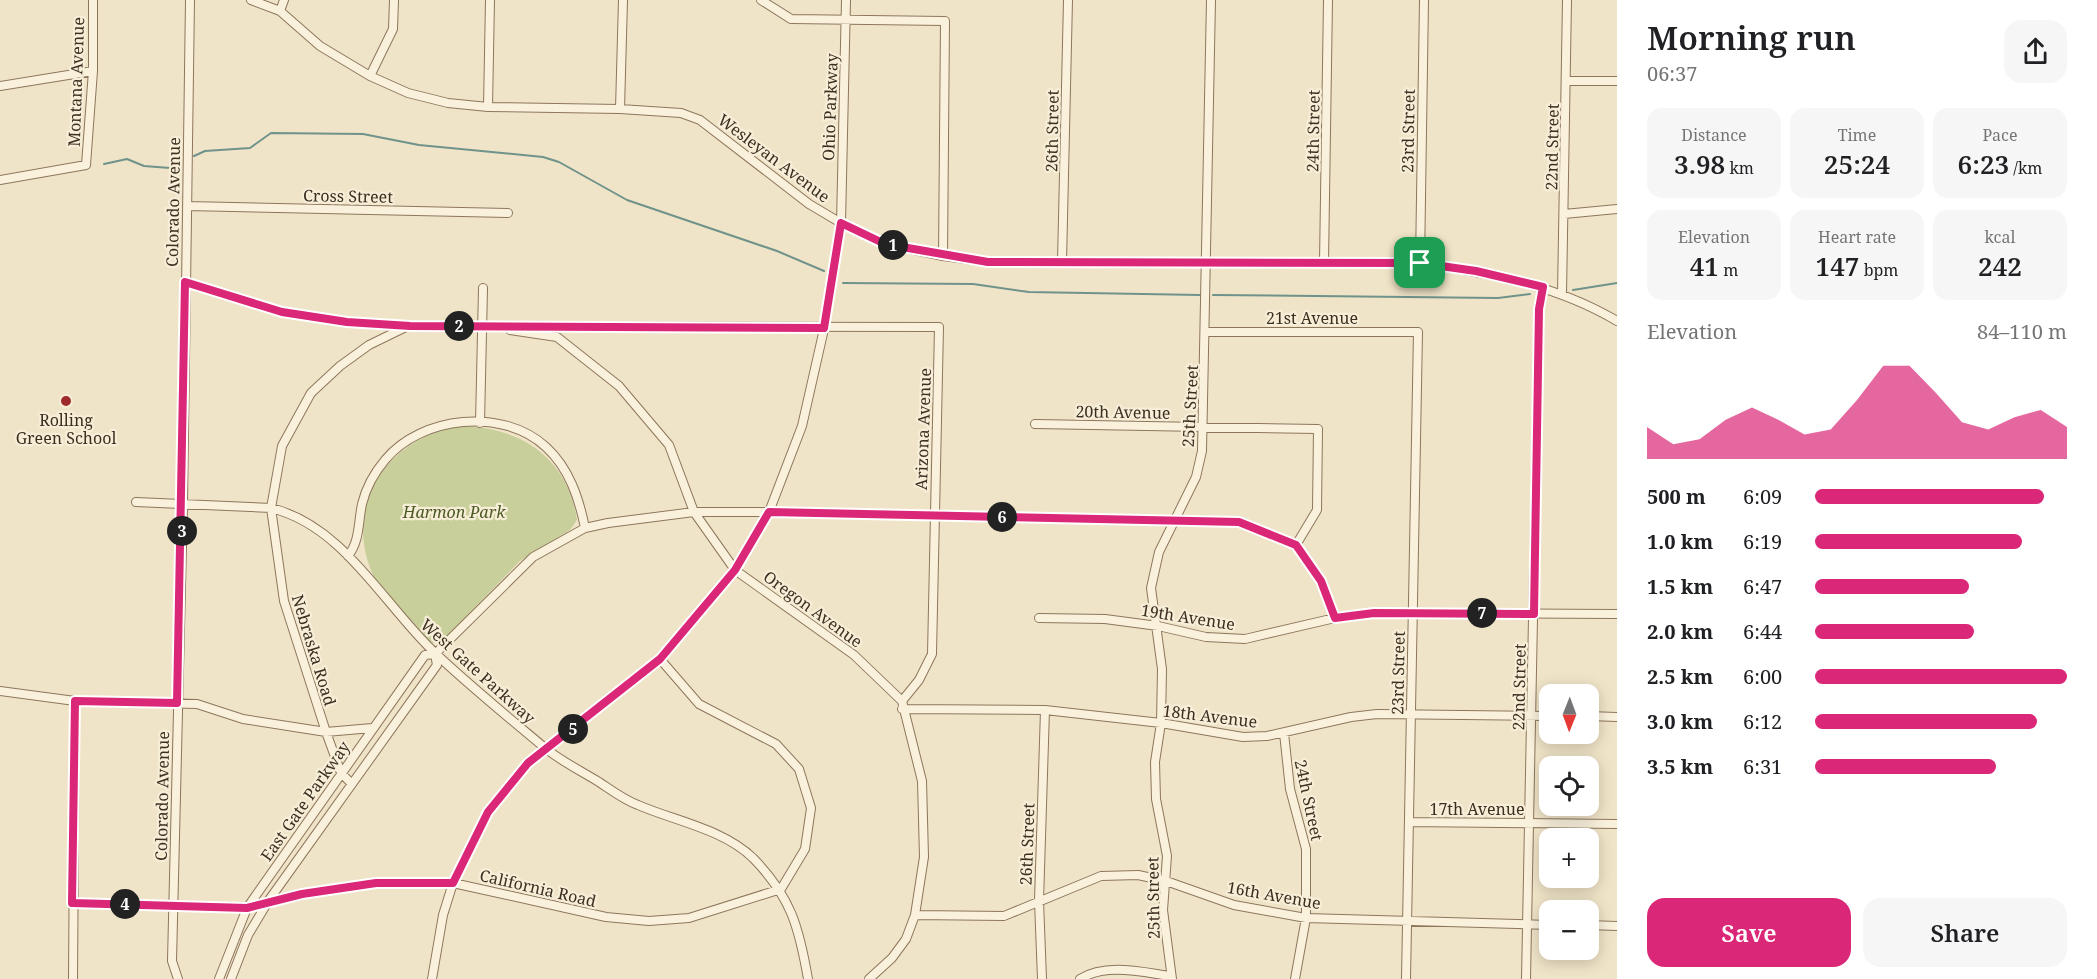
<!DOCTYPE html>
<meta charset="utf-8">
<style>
body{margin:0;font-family:"Noto Serif",serif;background:#f6f6f6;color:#202124;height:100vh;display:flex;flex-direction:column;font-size:22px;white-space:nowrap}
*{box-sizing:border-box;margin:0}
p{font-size:20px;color:#757577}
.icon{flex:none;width:33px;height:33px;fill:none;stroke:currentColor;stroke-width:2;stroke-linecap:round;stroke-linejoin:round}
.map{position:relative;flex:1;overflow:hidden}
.side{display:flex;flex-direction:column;background:#fff;width:480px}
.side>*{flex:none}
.needle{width:39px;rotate:181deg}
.tools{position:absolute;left:1539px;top:684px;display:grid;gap:12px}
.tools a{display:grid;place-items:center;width:60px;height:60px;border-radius:12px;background:#fff;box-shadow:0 3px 15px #0003;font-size:30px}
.pin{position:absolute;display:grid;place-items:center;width:51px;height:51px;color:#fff;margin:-26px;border-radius:12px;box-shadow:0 3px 9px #0006}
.km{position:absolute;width:30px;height:30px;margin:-15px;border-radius:50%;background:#222;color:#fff;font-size:16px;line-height:30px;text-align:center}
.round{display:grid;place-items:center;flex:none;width:63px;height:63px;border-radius:18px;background:#f6f6f6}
.head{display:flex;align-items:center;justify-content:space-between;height:102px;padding:0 30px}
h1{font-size:33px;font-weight:600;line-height:45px}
.metrics{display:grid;grid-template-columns:repeat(3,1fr);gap:9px;height:102px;padding:6px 30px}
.metrics div{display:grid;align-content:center;border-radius:15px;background:#f6f6f6;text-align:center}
.metrics b{font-size:26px;font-weight:600}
.metrics small{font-size:16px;font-weight:400}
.metrics p{font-size:16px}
.chart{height:168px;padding:12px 30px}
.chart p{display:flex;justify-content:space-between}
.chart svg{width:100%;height:108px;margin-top:6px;fill:#db2777;opacity:.7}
.button{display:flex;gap:12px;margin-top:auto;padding:12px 30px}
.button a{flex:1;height:69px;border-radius:18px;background:#db2777;color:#fff;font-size:24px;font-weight:600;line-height:69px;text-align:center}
.button a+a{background:#f6f6f6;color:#202124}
ul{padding:0 30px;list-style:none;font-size:20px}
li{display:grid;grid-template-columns:96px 72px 1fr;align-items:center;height:45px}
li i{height:15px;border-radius:8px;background:#db2777}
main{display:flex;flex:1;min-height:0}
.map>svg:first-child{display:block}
.green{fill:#c9cf9b}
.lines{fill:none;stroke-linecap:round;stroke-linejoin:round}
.stream{stroke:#6f938a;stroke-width:2}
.minor-casing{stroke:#8d765c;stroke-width:10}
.minor{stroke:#faf1dc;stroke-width:8}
.route-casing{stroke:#fff;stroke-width:12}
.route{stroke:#db2777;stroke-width:8}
.poi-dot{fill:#9e2a2b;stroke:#f7eed8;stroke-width:2}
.labels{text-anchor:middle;stroke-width:4.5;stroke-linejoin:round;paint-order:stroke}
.street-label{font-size:16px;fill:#3d2e20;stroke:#f7eed8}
.poi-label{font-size:16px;fill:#3d2e20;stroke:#f7eed8}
.park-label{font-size:16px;font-style:italic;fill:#4d5a26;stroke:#f7eed8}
</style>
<main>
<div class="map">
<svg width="1617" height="979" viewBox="0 0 1617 979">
<rect width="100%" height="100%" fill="#f0e4c8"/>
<!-- green -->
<path class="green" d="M459,426C519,426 568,457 577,520L570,530L520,561L443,640L433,643C420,637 408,619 398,608C390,598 379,588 373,575C342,506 387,438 459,426Z"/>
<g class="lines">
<!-- stream -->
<path class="stream" d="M194,156L205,151L250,148L271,133L363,134L419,145L543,157L559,162L627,200L777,251L824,271
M104,164L127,159L144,166L170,168L181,162
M843,283L973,284L1029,292L1200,295
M1573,290L1617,283
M1213,295L1498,298L1530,294"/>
<defs>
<path id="minor" d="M251,0L280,11L320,46L370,76L408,93L448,103L488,107L620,109L681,113L700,120L809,204L841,223L885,244L943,256L988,262L1420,263C1489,273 1557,285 1617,321
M761,0L791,19L945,21L943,256
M280,11L284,0
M370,76L393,29L394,0
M1567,81H1617
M0,86L93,71
M488,107L490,0
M620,109L623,0
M0,180L86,165L93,71V0
M187,206L508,213
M1564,214L1617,209
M1062,262L1068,0
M1324,262L1328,0
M1420,263L1424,0
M185,282L282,312L347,322L409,326L939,327L932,654L919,680L902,701
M1562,294L1567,0
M510,330L557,337L619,386L669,445L694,512L735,570L854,655L902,701L922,781L924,857L915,915L906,939L892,958L869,979
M1206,332H1418L1406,979
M480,423L483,288
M1035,424L1318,429L1317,510L1296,545
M136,502L271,508C344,526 383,604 435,653C470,686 508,717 545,748C561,761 581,771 599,782C611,790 624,800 638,805C675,821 723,829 753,858C791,897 799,927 808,979
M348,556C360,541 358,523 362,504C366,488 374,473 385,460C421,416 503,407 546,447C569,468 579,498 585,528
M1039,618L1105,619L1158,626L1206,637L1245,639L1335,618L1374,613L1617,614
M0,691L75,701L197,704L243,719L326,732L372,728
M902,709L1045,710L1161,723L1243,737L1267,736L1351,717L1377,714L1550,716
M1588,716L1617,717
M1284,733L1290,789L1306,849V918L1295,979
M352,784L341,773L326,732L284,601L271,508L282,446L311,393L340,366L369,345L408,326
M1409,822L1617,824
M72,903L247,908L302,894L377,883H453L606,917L649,921L689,918L781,889L805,849L811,808L799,769L776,744L699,704L660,659
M915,915L1004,916L1101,876L1138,875L1166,881L1234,905L1306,918L1550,925
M1588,925L1617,926
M73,979L75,701
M178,979L172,961L183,504L190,0
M219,979L247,908L425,655L435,654L533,557L585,528L608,523L694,512H769L1239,522L1296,545L1321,581L1335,618
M231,979L248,935L269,900L437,665L435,654
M432,979L443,915L453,883L488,812L528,763L660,659L735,570L769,512L802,426L824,329L841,223L846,0
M1042,979L1039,901L1045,710
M1080,979C1106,963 1141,972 1170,976
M1172,979L1163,910L1167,856L1156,799L1155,762L1161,723L1162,669L1151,588L1159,552L1196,477L1202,451L1211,0
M1526,979L1539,309L1543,287"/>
</defs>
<!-- minor casing -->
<use href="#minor" class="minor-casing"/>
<!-- minor -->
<use href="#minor" class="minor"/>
</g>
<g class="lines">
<defs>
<path id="route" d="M841,223L885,244L988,262L1420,263L1476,271L1543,287L1539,309L1534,614L1374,613L1335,618L1321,581L1296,545L1239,522L769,512L735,570L660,659L528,763L488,812L453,883H376L302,894L247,908L72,903L75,701L177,703L185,282L282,312L347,322L410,326L824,328Z"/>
</defs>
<!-- route casing -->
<use href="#route" class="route-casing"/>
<!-- route -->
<use href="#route" class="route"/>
</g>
<!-- markers -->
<circle class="poi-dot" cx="66" cy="401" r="6"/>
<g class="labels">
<!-- street labels -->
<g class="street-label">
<text transform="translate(76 82) rotate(-88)" y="6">Montana Avenue</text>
<text transform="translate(830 107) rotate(-88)" y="6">Ohio Parkway</text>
<text transform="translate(1052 131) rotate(-89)" y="6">26th Street</text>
<text transform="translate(1313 131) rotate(-89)" y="6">24th Street</text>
<text transform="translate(1408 131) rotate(-89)" y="6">23rd Street</text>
<text transform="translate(1552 147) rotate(-89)" y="6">22nd Street</text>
<text transform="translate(774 158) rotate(37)" y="6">Wesleyan Avenue</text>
<text transform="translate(348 196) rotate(1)" y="6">Cross Street</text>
<text transform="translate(173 202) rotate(-89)" y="6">Colorado Avenue</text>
<text x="1312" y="324">21st Avenue</text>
<text transform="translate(1190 406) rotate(-87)" y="6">25th Street</text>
<text transform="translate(1123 412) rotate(1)" y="6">20th Avenue</text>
<text transform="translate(923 429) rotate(-88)" y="6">Arizona Avenue</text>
<text transform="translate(813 609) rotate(36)" y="6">Oregon Avenue</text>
<text transform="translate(1188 617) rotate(9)" y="6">19th Avenue</text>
<text transform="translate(314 650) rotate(73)" y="6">Nebraska Road</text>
<text transform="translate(478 671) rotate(42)" y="6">West Gate Parkway</text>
<text transform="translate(1398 673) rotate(-89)" y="6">23rd Street</text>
<text transform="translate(1519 687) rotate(-89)" y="6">22nd Street</text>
<text transform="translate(1210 716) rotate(7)" y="6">18th Avenue</text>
<text transform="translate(162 796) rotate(-89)" y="6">Colorado Avenue</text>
<text transform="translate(1309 800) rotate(78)" y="6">24th Street</text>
<text transform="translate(305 801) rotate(-55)" y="6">East Gate Parkway</text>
<text x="1477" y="815">17th Avenue</text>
<text transform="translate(1027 844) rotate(-88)" y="6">26th Street</text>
<text transform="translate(538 888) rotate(13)" y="6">California Road</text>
<text transform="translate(1274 895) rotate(10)" y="6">16th Avenue</text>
<text transform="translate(1153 898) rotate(-91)" y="6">25th Street</text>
</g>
<!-- poi labels -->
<g class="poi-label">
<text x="66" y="426">Rolling<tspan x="66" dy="18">Green School</tspan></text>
</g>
<!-- park labels -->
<g class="park-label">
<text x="454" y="518">Harmon Park</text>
</g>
</g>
</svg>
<div class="tools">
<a><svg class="needle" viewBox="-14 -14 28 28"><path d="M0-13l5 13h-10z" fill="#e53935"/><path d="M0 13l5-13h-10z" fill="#757577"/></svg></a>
<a><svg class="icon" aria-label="locate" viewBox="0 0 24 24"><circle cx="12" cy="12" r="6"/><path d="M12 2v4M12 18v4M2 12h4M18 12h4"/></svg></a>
<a>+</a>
<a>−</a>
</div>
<div class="pin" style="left:1420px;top:263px;background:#1e9e55"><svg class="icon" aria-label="arrive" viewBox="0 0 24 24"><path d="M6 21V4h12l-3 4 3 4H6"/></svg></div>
<b class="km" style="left:893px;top:245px">1</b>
<b class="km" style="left:459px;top:326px">2</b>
<b class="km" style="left:182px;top:531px">3</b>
<b class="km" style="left:125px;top:904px">4</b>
<b class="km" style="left:573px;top:729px">5</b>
<b class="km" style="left:1002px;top:517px">6</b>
<b class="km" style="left:1482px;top:613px">7</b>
</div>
<section class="side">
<div class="head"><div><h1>Morning run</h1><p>06:37</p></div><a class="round"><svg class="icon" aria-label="share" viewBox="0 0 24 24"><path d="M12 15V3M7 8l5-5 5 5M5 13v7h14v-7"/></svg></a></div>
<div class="metrics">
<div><p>Distance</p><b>3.98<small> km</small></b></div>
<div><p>Time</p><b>25:24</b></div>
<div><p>Pace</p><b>6:23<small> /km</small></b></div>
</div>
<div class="metrics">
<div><p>Elevation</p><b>41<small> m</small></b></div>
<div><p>Heart rate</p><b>147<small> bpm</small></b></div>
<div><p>kcal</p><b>242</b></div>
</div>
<div class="chart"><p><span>Elevation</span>84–110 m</p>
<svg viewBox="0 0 160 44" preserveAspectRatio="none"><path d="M0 44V31L10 38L20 36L30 28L40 23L50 28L60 34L70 32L80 20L90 6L100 6L110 17L120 29L130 32L140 27L150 24L160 31V44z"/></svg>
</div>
<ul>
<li><b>500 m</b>6:09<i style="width:91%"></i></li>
<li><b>1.0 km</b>6:19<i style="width:82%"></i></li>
<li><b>1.5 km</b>6:47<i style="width:61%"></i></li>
<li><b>2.0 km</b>6:44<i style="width:63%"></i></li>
<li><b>2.5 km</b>6:00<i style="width:100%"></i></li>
<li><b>3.0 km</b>6:12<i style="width:88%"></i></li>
<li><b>3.5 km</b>6:31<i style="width:72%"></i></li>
</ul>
<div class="button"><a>Save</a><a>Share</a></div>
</section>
</main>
